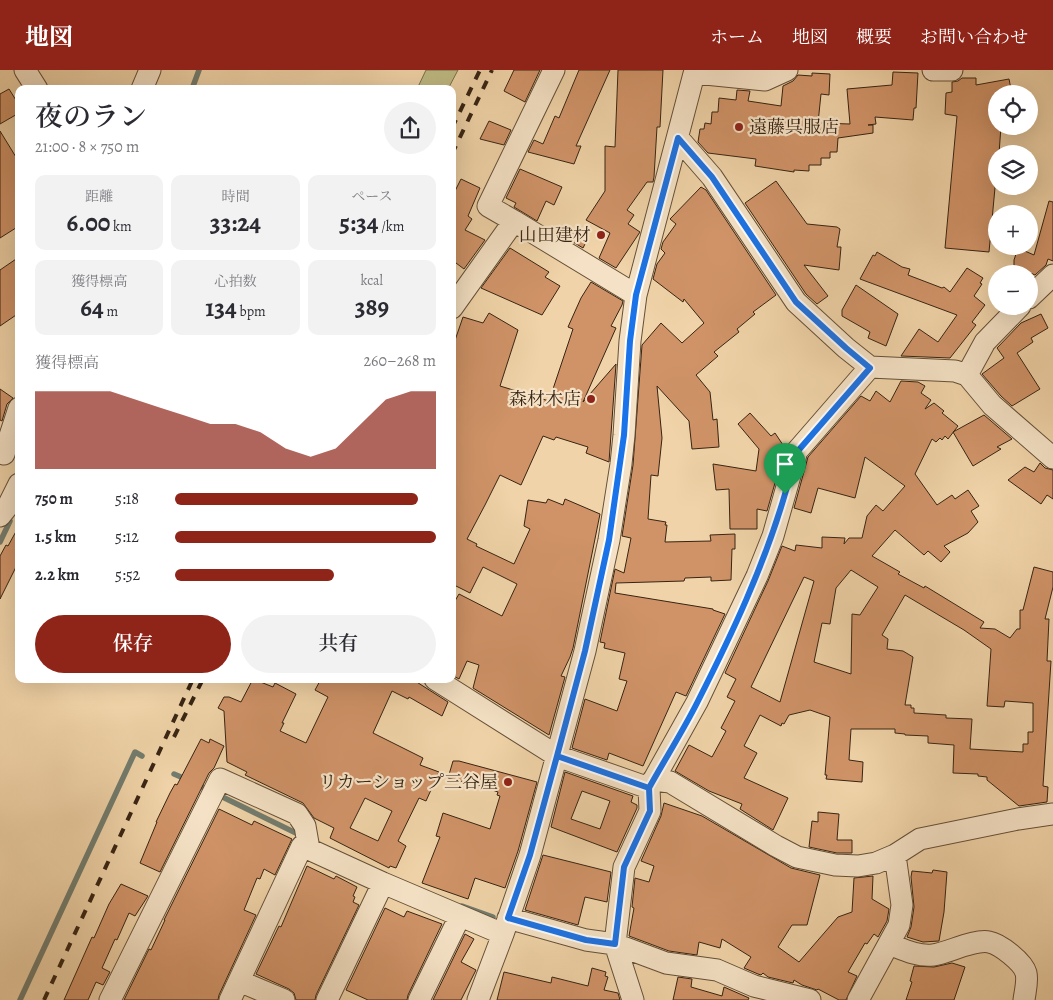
<!DOCTYPE html>
<html lang="ja">
<meta charset="utf-8">
<style>
body{margin:0;font-family:Alegreya,"Noto Serif JP",serif;background:#f2f2f3;color:#2b2b33;height:100vh;display:flex;flex-direction:column;font-size:19px;white-space:nowrap}
*{box-sizing:border-box;margin:0}
p{font-size:16px;color:#7c7c81}
.icon{flex:none;width:28px;height:28px;fill:none;stroke:currentColor;stroke-width:2;stroke-linecap:round;stroke-linejoin:round}
.map{position:relative;flex:1;overflow:hidden}
.details{position:absolute;left:15px;top:15px;width:441px;height:598px;display:flex;flex-direction:column;background:#fff;border-radius:10px;box-shadow:0 5px 20px #0002}
.details>*{flex:none}
.controls{position:absolute;left:988px;top:15px;display:grid;gap:10px}
.controls a{display:grid;place-items:center;width:50px;height:50px;border-radius:50%;background:#fff;box-shadow:0 5px 20px #0002;font-size:25px}
.pin{position:absolute;display:grid;place-items:center;width:42px;height:42px;color:#fff;margin:-51px -21px;border-radius:50% 50% 50% 0;rotate:-45deg;box-shadow:0 0 5px #0007}
.pin .icon{rotate:45deg}
.round{display:grid;place-items:center;flex:none;width:52px;height:52px;border-radius:26px;background:#f2f2f3}
.summary{display:flex;align-items:center;justify-content:space-between;height:85px;padding:0 20px}
h1{font-size:28px;font-weight:600;line-height:38px}
.figures{display:grid;grid-template-columns:repeat(3,1fr);gap:8px;height:85px;padding:5px 20px}
.figures div{display:grid;align-content:center;border-radius:10px;background:#f2f2f3;text-align:center}
.figures b{font-size:25px;font-weight:600}
.figures small{font-size:14px;font-weight:400}
.figures p{font-size:14px}
.chart{height:140px;padding:10px 20px}
.chart p{display:flex;justify-content:space-between}
.chart svg{width:100%;height:90px;margin-top:5px;fill:#8f2418;opacity:.7}
.action{display:flex;gap:10px;margin-top:auto;padding:10px 20px}
.action a{flex:1;height:58px;border-radius:30px;background:#8f2418;color:#fff;font-size:20px;font-weight:600;line-height:58px;text-align:center}
.action a+a{background:#f2f2f3;color:#2b2b33}
ul{padding:0 20px;list-style:none;font-size:16px}
li{display:grid;grid-template-columns:80px 60px 1fr;align-items:center;height:38px}
li i{height:12px;border-radius:6px;background:#8f2418}
header{display:flex;align-items:center;gap:30px;box-sizing:border-box;height:70px;padding:0 25px;background:#8f2418;color:#fff}
header strong{font-size:24px}
nav{display:flex;gap:28px;margin-inline-start:auto;font-size:18px}
.map>svg:first-child{display:block}
.green{fill:#bfbb84;stroke:#7b704c}
.lines{fill:none;stroke-linecap:round;stroke-linejoin:round}
.stream{stroke:#727c6e;stroke-width:5.5}
.building{fill:#d09368;stroke:#372413;fill-rule:evenodd}
.minor-casing{stroke:#655038;stroke-width:23}
.minor{stroke:#f5e2c6;stroke-width:21}
.rail{stroke:#372413;stroke-width:4;stroke-dasharray:9 9;stroke-linecap:butt}
.route-casing{stroke:#fff;stroke-width:10}
.route{stroke:#1a73e8;stroke-width:6}
.poi-dot{fill:#8f2418;stroke:#f5e2c6;stroke-width:2}
.labels{text-anchor:middle;stroke-width:4.5;stroke-linejoin:round;paint-order:stroke}
.poi-label{font-size:18px;fill:#372413;stroke:#f5e2c6;text-anchor:end}
</style>
<header>
<strong>地図</strong>
<nav><a>ホーム</a><a>地図</a><a>概要</a><a>お問い合わせ</a></nav>
</header>
<div class="map">
<svg width="1053" height="930" viewBox="0 0 1053 930">
<rect width="100%" height="100%" fill="#f0d3a8"/>
<filter id="stains"><feTurbulence type="fractalNoise" baseFrequency=".004" numOctaves="4"/><feColorMatrix values="0 0 0 0 .2 0 0 0 0 .09 0 0 0 0 .02 0 0 0 .5 -.17"/></filter>
<radialGradient id="worn" r=".72"><stop offset=".6" stop-color="#630" stop-opacity="0"/><stop offset="1" stop-color="#630" stop-opacity=".3"/></radialGradient>
<!-- green -->
<path class="green" d="M426,0H458L448,19H417Z"/>
<g class="lines">
<!-- stream -->
<path class="stream" d="M192,19L199,0
M0,472L10,451
M174,704L188,710
M196,714L300,765
M462,836L493,847
M20,930L135,682L142,686"/>
</g>
<!-- building -->
<path class="building" d="M514,0H540L525,32L504,21Z
M579,0H610L576,76H581L574,94L528,82L534,70L543,74L555,46L559,48Z
M618,0H663L660,57H657L654,107L653,112H647L627,140L634,145L628,154L640,162L616,198L599,188L610,163L586,150L605,121V76L615,77Z
M893,2L918,3L916,38H914L913,50L875,47L876,54L868,55H873V63L838,68L837,82H830V88H821V95H809V101L794,100V102L755,96L756,89L708,83L698,72L700,59H704L705,53L711,54L712,42H718L719,28L736,30L737,20L750,21L748,31L781,36L783,16L793,11L798,5L812,6V3L830,4L829,25L821,24L818,53L850,54L847,19L892,15Z
M962,8H976V15L1009,9L1012,24H996V56H1001L999,84H996V107L989,182L945,178L957,46L945,44L946,23L952,22V12L958,11Z
M9,19L19,35V43L0,54V24Z
M489,51L511,60L504,75L480,69Z
M0,61L19,92V156L0,168Z
M520,99L562,117L554,135L546,131L537,151L514,137L516,133L506,128Z
M461,109L480,118L468,146L472,149L465,160L485,170L464,199L452,190V127Z
M776,111L807,154L837,157L840,159L837,177H841L839,200L804,195L828,226L817,234L806,224L745,133Z
M701,117L706,120L776,225L753,242L755,244L737,259L739,262L714,282L718,286L696,305L710,322L713,350L717,349L719,377L692,379L689,351L657,316L662,368L658,406L651,405L648,449L666,452L665,455H667L665,472L711,471L710,465L735,464V479H732L731,510L711,511V507L685,508L684,511L616,513L615,523L713,539V540L725,544L686,626L676,622L643,696L609,683L607,690L572,678L585,629L617,641L627,611L619,609L625,583L604,578L605,573L600,572L615,499L624,503L631,468L622,466L633,395L642,275L661,253L682,273L704,253L684,229L683,232L653,209L657,194L665,183L661,179L663,172L676,154L670,149Z
M1049,131L1053,132V191L1048,189L1046,195L1035,205L1014,196V190L1018,178L1034,185Z
M570,157L588,168L583,178L563,166Z
M510,178L549,202L545,207L560,216L542,245L481,218Z
M877,182L902,197L910,199L908,205L942,218L944,217L950,222L967,198L983,208L980,213L982,214L974,226L985,235L972,252L976,255L950,288L901,286L919,259L938,272L957,245L860,209L873,185L875,186Z
M19,187V243L0,256V200Z
M591,212L623,231L622,235L611,256L616,258L583,332L616,294L609,392L586,383L588,377L556,367L554,370L543,366L521,415L500,405L485,435L467,469L477,474L476,476L514,494L530,459L524,456L528,430L546,433L548,429L563,435L565,429L600,444L573,578L570,587L561,606L565,607L549,665L473,618L479,595L467,591L459,609L452,605V536L459,524L502,546L517,514L483,497L470,523L452,514V279L463,247L483,253L489,243L518,260L500,316L549,331L573,259L568,257L581,228Z
M856,215L898,244L886,276L868,268L870,262L842,246V240Z
M1041,244L1048,258L1031,268L1033,272L1017,283L1040,319L1012,336L1001,326L982,304L1004,288L997,278L1021,253Z
M901,311L918,312L925,316L921,323L931,330L925,339L934,333L944,341L942,343L958,356L948,369L945,366L942,370L940,368L936,372L932,369L915,404L937,435L952,425L955,429L968,420L979,436L971,441L978,452L968,463L944,476L950,482L941,492L928,481L924,485L895,460L872,486L900,502L898,504L924,518L925,516L984,552L980,558L995,559L1010,568L1017,559H1020V540H1023L1034,497L1053,502V517L1045,549H1049L1047,591H1051L1043,716L1048,717L1047,732L1019,736L987,710V707L978,706V704L953,703L954,675L928,673V666L905,665V664L895,663V659H851L849,690L863,692L862,712L826,709L827,705H825L830,647L810,640L789,645L784,654L782,653L781,656L760,645L744,676L757,683L744,708L788,728L773,760L740,739L742,734L709,721L675,701L689,675L712,687L726,661L721,658L735,631L727,627L736,609L725,603L768,511L782,476L795,481L796,475L822,478V467L845,468L844,474L849,468H862L867,446L876,435L883,441L905,416L865,387L855,428L818,418L811,443L794,438L808,387L861,326L870,331L876,321L890,332ZM851,500L878,517L860,545L852,544L851,604L814,592L822,553L830,554L836,518ZM804,507L814,511L780,632L751,617ZM905,525L964,560L991,579L987,636L1004,637L1005,631L1033,633V662H1028V674H1023V682L970,679L972,649L946,648V645L914,643V638H911V635H905L913,587L903,581L887,579L888,569L882,565Z
M0,319L13,328L7,334L2,351L0,350Z
M750,343L771,366L775,363L785,378L767,441L757,439V459H730L729,419L716,420L713,394L756,401L759,379L738,354Z
M984,345L1012,369L997,377L1001,379L973,396L953,362Z
M1040,393L1045,398L1053,400V429L1047,425L1041,434L1008,410L1025,397L1034,402Z
M19,456V491L0,529V486L6,475L8,476Z
M253,609L273,617L275,613L296,624L282,653H284L280,661L306,673L328,627L315,620L321,609H412L448,632L442,646L409,627L408,629L392,621L373,663L423,688L420,695L439,702L426,731L419,728L398,771L406,776L396,798L390,796L389,798L330,768L334,758L314,748L303,733L245,705L247,702L227,692L224,641L218,638L224,627H229L241,632ZM365,728L392,741L378,771L350,758Z
M201,669L209,673L210,669L224,676L214,698L209,703L160,802L140,793L157,752H156L170,723L175,714L177,715Z
M453,691H459L537,712L518,781L505,818L475,808L468,829L422,813L440,767L436,766L443,743L490,759L500,726L497,725L498,722L470,712V714L448,708Z
M565,702L633,726L631,732L637,735V738L617,782L551,757ZM582,721L610,731L600,759L571,749Z
M664,733L702,746L791,798L820,805L807,855H792L778,877L799,892L838,847L852,842L854,808L873,806L872,829L889,839L887,851L878,867L874,864L867,874L865,873L848,902L857,906L846,930H839L818,919L817,920L802,915L794,910L793,913L768,907L763,903L761,905L758,904L744,898L751,887L722,869L720,878L699,872L697,885L669,881L629,866L634,838L632,837L635,808L649,812L654,796L641,791L661,746Z
M219,739L252,755L254,751L292,769L275,805L264,799L260,809L257,808L244,840L256,845L219,925L218,930H124L149,879L151,880L165,850H164Z
M818,742L839,744L837,770H852V783H837L809,777L812,751L818,752Z
M543,785L611,802L607,832L585,827L578,855L525,840Z
M307,796L334,809L336,806L357,817L353,826L355,827L353,832L359,835L316,925L315,930H296L294,923L289,919L256,904L279,856L281,857Z
M933,800L947,802L944,842L939,871L923,872L907,867L911,857L914,837L911,807L912,801L932,803Z
M121,814L148,826L135,846L129,843L117,870L115,869L102,898L110,902L103,915L96,912L88,930H64L92,867L94,868L109,834Z
M385,838L404,847L407,841L442,854L408,925L407,930H368L346,920Z
M465,864L474,869L461,892L476,900L461,930H433Z
M952,893L965,897L954,930H906L912,912L910,911L914,896L934,897Z
M592,898L606,902L605,906L608,907L604,920L618,923L620,930H497L504,902L551,913L552,907L588,916Z
M678,907L692,909L691,917L722,926L724,917L749,928L748,930H673Z"/>
<g class="lines">
<defs>
<path id="minor" d="M25,0L37,19
M933,0H952
M695,3L765,10L787,0
M142,19L150,0
M678,68L712,107L796,232L846,278L870,297L955,301L967,305L992,335L1053,388
M514,151L488,136L554,0
M1029,228L1053,205
M452,238L514,151L636,225
M967,305L985,272L1020,236
M4,384L19,338
M0,446L8,436L19,414
M435,609L557,686L649,718
M653,710L670,712L776,776L797,787L835,795L858,796L876,793L895,785L920,769L1018,749L1053,744
M508,848L586,870L615,874L666,893L717,900L754,916L810,930
M889,874C902,879 918,887 933,885C948,883 974,869 989,872C1000,874 1023,892 1026,903C1028,911 1025,922 1024,930
M239,911L284,930
M110,930L220,709L297,744L305,756L309,779
M230,930L302,776L383,813L503,864
M327,930L383,813
M419,930L460,846
M478,930L503,864L530,785L585,581L609,470L621,394L624,365L630,271L636,225L695,0
M633,930L615,874L624,797L650,741L649,718L697,632L757,506L773,466L797,381L870,297
M858,930L899,855L902,835L895,785"/>
</defs>
<!-- minor casing -->
<use href="#minor" class="minor-casing"/>
<!-- minor -->
<use href="#minor" class="minor"/>
<!-- rail -->
<path class="rail" d="M452,58L480,0
M452,84L492,0
M174,667L203,609
M44,930L193,609"/>
</g>
<g class="lines">
<defs>
<path id="route" d="M785,424C764,496 732,564 698,631C683,661 665,689 649,718L557,686L530,785L508,848L586,870L615,874L624,797L650,741L649,718L557,686L585,581L609,470L624,365L630,271L636,225L678,68L712,107L796,232L846,278L870,298L797,382L785,424"/>
</defs>
<!-- route casing -->
<use href="#route" class="route-casing"/>
<!-- route -->
<use href="#route" class="route"/>
</g>
<!-- markers -->
<g class="poi-dot">
<circle cx="739" cy="57" r="5"/>
<circle cx="601" cy="165" r="5"/>
<circle cx="591" cy="329" r="5"/>
<circle cx="508" cy="712" r="5"/>
</g>
<g class="labels">
<!-- poi labels -->
<g class="poi-label">
<text x="749" y="63" text-anchor="start">遠藤呉服店</text>
<text x="591" y="171">山田建材</text>
<text x="581" y="335">森材木店</text>
<text x="498" y="718">リカーショップ三谷屋</text>
</g>
</g>
<rect width="100%" height="100%" filter="url(#stains)"/>
<rect width="100%" height="100%" fill="url(#worn)"/>
</svg>
<div class="controls">
<a><svg class="icon" aria-label="locate" viewBox="0 0 24 24"><circle cx="12" cy="12" r="6"/><path d="M12 2v4M12 18v4M2 12h4M18 12h4"/></svg></a>
<a><svg class="icon" aria-label="layers" viewBox="0 0 24 24"><path d="M12 4l9 5-9 5-9-5zM3 14l9 5 9-5"/></svg></a>
<a>+</a>
<a>−</a>
</div>
<div class="pin" style="left:785px;top:424px;background:#1e9e55"><svg class="icon" aria-label="arrive" viewBox="0 0 24 24"><path d="M6 21V4h12l-3 4 3 4H6"/></svg></div>
<section class="details">
<div class="summary"><div><h1>夜のラン</h1><p>21:00 · 8 × 750 m</p></div><a class="round"><svg class="icon" aria-label="share" viewBox="0 0 24 24"><path d="M12 15V3M7 8l5-5 5 5M5 13v7h14v-7"/></svg></a></div>
<div class="figures">
<div><p>距離</p><b>6.00<small> km</small></b></div>
<div><p>時間</p><b>33:24</b></div>
<div><p>ペース</p><b>5:34<small> /km</small></b></div>
</div>
<div class="figures">
<div><p>獲得標高</p><b>64<small> m</small></b></div>
<div><p>心拍数</p><b>134<small> bpm</small></b></div>
<div><p>kcal</p><b>389</b></div>
</div>
<div class="chart"><p><span>獲得標高</span>260–268 m</p>
<svg viewBox="0 0 160 44" preserveAspectRatio="none"><path d="M0 44V6L10 6L20 6L30 6L40 10L50 14L60 18L70 22L80 22L90 26L100 34L110 38L120 34L130 22L140 10L150 6L160 6V44z"/></svg>
</div>
<ul>
<li><b>750 m</b>5:18<i style="width:93%"></i></li>
<li><b>1.5 km</b>5:12<i style="width:100%"></i></li>
<li><b>2.2 km</b>5:52<i style="width:61%"></i></li>
</ul>
<div class="action"><a>保存</a><a>共有</a></div>
</section>
</div>
